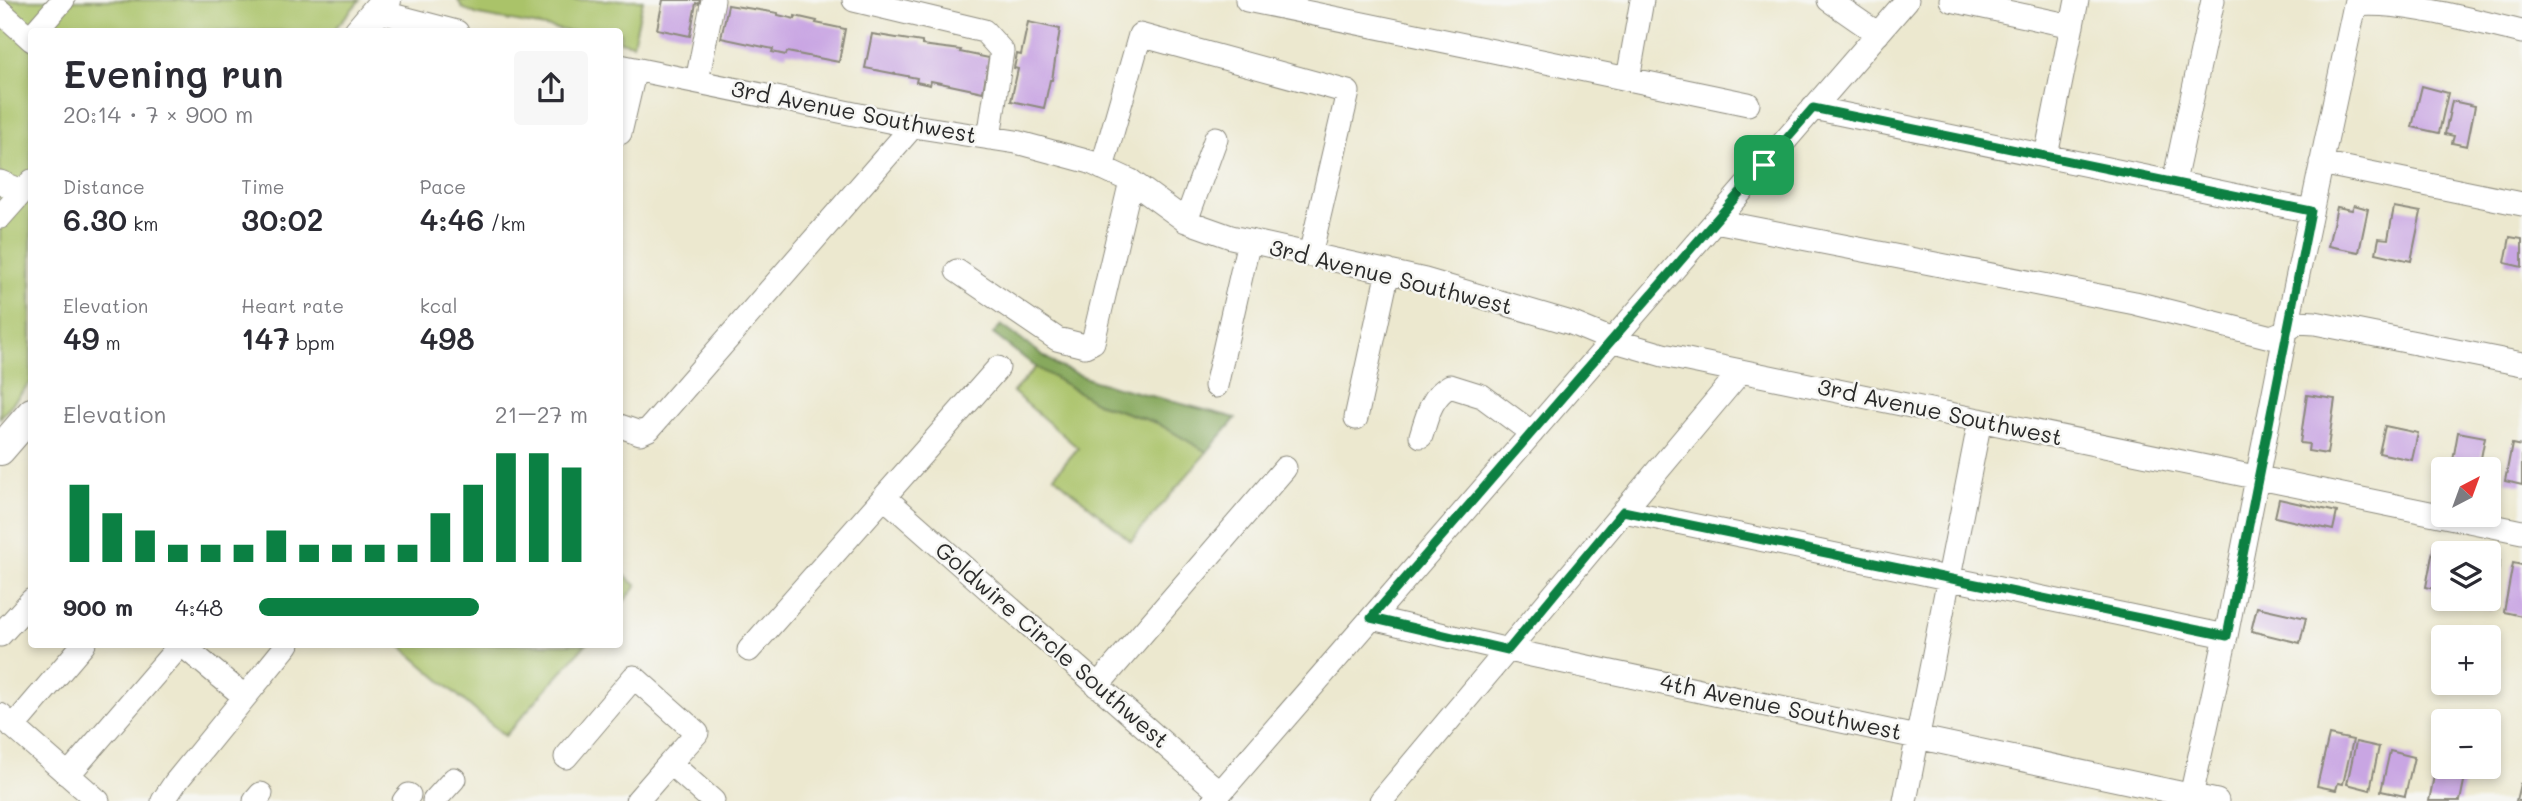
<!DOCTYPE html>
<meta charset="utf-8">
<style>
body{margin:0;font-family:Mali,sans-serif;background:#f7f7f7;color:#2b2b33;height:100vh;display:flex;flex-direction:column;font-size:26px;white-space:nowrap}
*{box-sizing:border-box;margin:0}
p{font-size:23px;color:#7c7c81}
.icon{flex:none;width:38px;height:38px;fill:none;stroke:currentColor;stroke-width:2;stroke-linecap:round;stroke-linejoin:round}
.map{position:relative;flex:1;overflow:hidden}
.details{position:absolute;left:28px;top:28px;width:595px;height:620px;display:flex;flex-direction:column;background:#fff;border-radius:7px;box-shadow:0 4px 10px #0003}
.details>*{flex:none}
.needle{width:46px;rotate:41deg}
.fabs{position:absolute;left:2431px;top:457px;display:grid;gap:14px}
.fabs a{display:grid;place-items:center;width:70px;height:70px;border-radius:7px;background:#fff;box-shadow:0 4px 10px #0003;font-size:35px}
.pin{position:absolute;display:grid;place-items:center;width:60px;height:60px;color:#fff;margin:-30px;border-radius:14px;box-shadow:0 4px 10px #0006}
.round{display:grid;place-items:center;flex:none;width:74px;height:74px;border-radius:7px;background:#f7f7f7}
.overview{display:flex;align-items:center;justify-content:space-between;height:119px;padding:0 35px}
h1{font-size:38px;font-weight:600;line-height:52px}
.metrics{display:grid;grid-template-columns:repeat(3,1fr);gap:10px;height:119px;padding:7px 35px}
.metrics div{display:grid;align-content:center}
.metrics b{font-size:30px;font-weight:600}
.metrics small{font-size:19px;font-weight:400}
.metrics p{font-size:19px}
.chart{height:196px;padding:14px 35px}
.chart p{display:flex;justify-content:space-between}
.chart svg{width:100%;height:126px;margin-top:7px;stroke:#0b8043;stroke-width:6}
ul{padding:0 35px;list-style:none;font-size:23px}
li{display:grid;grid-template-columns:112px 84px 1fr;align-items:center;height:52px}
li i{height:18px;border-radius:9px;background:#0b8043}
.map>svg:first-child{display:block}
.green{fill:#aac369;stroke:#6a774a;stroke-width:2}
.forest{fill:#87a95d;stroke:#596a44;stroke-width:2}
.building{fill:#c9a6e3}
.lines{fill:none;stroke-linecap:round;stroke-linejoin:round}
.minor-casing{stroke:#8c8a7d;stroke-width:25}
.major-casing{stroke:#8c8a7d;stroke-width:32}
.minor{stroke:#fff;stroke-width:23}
.major{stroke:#fff;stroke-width:30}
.route-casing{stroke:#fff;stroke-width:14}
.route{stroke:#0b8043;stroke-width:9}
.labels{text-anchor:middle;stroke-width:5;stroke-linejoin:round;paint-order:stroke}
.street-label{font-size:23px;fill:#2b2b2b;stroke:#f6f6f2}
</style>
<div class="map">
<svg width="2522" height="801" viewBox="0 0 2522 801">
<rect width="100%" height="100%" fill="#f6f6f2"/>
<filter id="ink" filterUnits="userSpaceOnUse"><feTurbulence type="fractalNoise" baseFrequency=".0143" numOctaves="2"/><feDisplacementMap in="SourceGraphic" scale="14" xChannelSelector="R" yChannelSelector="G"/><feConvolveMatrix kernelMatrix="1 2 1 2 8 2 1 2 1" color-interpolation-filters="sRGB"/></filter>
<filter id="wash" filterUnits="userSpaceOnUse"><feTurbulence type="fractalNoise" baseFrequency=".00686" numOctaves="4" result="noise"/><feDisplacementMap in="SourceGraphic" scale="28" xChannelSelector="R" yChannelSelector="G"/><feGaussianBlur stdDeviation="1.57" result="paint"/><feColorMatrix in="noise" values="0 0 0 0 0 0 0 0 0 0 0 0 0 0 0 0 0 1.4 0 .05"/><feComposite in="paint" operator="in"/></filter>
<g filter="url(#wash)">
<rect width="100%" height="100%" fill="#ece8cf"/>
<!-- green -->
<path class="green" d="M0,0H360L333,31L32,32L31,382L0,418Z
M458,0H643L633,44L620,41V32L567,31L478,15L462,8Z
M1036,367L1097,403L1157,423L1207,452L1131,541L1054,476L1078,448L1013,392Z
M620,571L637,586L620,606Z
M398,644H586L505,736Z"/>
<!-- forest -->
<path class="forest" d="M1001,325L1058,366L1094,381L1236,418L1207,452L1157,423L1097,403L1036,367L993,334Z"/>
<g id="blocks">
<!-- building -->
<path class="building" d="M663,0H700L699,4L696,3L690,36L657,29Z
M728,5L778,13V15L795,19V16L817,21L816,23L845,29L839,62L787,52L786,55L772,52L773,49L721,38Z
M1028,22L1060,29L1052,80H1050L1044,108L1011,101L1018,69L1014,68L1017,54L1021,55Z
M872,34L922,42V45L961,50L960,52L989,58L983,92L931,81L930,85L916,82L917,78L865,68Z
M2422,86L2448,93L2439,133L2412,127Z
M2452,101L2475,106L2467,146L2452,143L2454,136L2445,134Z
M2354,205L2368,209L2359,252L2328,246L2337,207L2352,210Z
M2394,207L2421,212L2411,261L2376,253L2379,238L2388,239Z
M2510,237L2522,239V267L2505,263Z
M2307,395L2335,399L2327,454L2308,451L2309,444L2300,443Z
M2385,426L2418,433L2412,460L2379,453Z
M2458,432L2485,437L2479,469L2452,466Z
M2512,444L2522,446V485L2505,481Z
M2279,499L2337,512L2333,530L2275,517Z
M2434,545L2459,550L2458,553H2443V591L2426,587Z
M2488,559L2500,561L2491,610L2464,604L2465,598H2488Z
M2513,563L2522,565V616L2504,612Z
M2257,607L2306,618L2300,643L2251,631Z
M2329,735L2353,740L2343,784L2338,783L2336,790L2317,786Z
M2356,742L2379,747L2370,790L2347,784Z
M2390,751L2414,757L2405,796L2381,791Z
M2436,766L2466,772L2460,801H2429Z
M2520,784L2522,785V801H2516Z"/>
</g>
</g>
<g filter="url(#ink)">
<use href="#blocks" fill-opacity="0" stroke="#8c8a7d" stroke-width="2"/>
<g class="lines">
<defs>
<path id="minor" d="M854,0L984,31L1002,51L989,138
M1247,0L1628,79L1642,0
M1829,0L1878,34
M1951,0L2072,26
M2355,5C2402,0 2474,21 2522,32
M0,11L32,40
M377,11L457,32
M35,32L63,0
M620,66L913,126L1016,142L1090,162L1131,181L1186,221L1231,237L1425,280L1571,323L1612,340L1663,355L2522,532
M1628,79L1748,104
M697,81L713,0
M1813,108L2311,211
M620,133L635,69
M2046,156L2077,0
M2321,163L2522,204
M1102,168L1140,35L1348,92L1310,255
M0,182L22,191
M2174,182L2213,0
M0,217L32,181
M1186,221L1216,138
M1715,221L2135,303L2271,337L2286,331L2297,322L2315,323L2522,364
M957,271L1057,339L1085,346L1093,342L1131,181
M1216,386L1249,241
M1356,418L1388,271
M620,426L640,433L649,429L913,126
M1421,436C1427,417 1431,396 1450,386L1482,396L1532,433
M884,497L1220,793
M1624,511L2226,636
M1372,618L1508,650L2217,801
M0,635L32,600
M181,644L245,697
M749,650L998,368
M1097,686L1285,468
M0,715L98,801
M13,727L84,644
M566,757L634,677L697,733L670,763
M68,775L181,644
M163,801L175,783L288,644
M255,801L261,794
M404,801L409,795
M434,801L454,779
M637,801L670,763L713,801
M1213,801L1907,0
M1381,801L1741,371
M1905,801L1980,420
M2190,801L2226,636L2286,331L2356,0"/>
<path id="major" d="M359,32L386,0
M0,450L32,413"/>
</defs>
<!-- minor casing -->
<use href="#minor" class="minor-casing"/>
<!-- major casing -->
<use href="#major" class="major-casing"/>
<!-- minor -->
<use href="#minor" class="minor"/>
<!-- major -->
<use href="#major" class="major"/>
</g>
</g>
<g class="lines" filter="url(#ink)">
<defs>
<path id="route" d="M1813,108L2311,211L2227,636L1623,511L1508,650L1371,618Z"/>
</defs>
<!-- route casing -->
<use href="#route" class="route-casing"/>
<!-- route -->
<use href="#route" class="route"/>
</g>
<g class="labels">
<!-- street labels -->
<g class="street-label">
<text transform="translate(854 112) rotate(11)" y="8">3rd Avenue Southwest</text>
<text transform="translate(1391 277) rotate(14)" y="8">3rd Avenue Southwest</text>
<text transform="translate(1940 412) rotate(12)" y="8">3rd Avenue Southwest</text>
<text transform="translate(1052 645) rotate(41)" y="8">Goldwire Circle Southwest</text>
<text transform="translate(1781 707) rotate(12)" y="8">4th Avenue Southwest</text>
</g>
</g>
</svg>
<div class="fabs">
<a><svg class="needle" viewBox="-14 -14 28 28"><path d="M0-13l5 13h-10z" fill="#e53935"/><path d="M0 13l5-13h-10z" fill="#7c7c81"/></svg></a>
<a><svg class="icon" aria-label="layers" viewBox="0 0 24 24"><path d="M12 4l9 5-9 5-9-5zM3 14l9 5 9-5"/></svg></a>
<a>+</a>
<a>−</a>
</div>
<div class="pin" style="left:1764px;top:165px;background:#1e9e55"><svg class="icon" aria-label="arrive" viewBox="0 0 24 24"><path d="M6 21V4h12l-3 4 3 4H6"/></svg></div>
<section class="details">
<div class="overview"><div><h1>Evening run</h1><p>20:14 · 7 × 900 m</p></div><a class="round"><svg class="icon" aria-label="share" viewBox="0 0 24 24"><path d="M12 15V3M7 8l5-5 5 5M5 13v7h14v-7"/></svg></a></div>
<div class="metrics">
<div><p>Distance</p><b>6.30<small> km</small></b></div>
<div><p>Time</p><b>30:02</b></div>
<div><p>Pace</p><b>4:46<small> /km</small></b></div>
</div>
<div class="metrics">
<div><p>Elevation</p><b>49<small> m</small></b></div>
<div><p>Heart rate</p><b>147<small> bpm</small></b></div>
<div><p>kcal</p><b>498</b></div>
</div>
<div class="chart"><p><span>Elevation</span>21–27 m</p>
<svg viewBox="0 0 160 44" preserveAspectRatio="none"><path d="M5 44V17M15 44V27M25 44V33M35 44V38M45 44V38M55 44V38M65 44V33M75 44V38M85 44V38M95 44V38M105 44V38M115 44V27M125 44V17M135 44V6M145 44V6M155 44V11"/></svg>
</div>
<ul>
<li><b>900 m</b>4:48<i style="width:67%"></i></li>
</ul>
</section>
</div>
